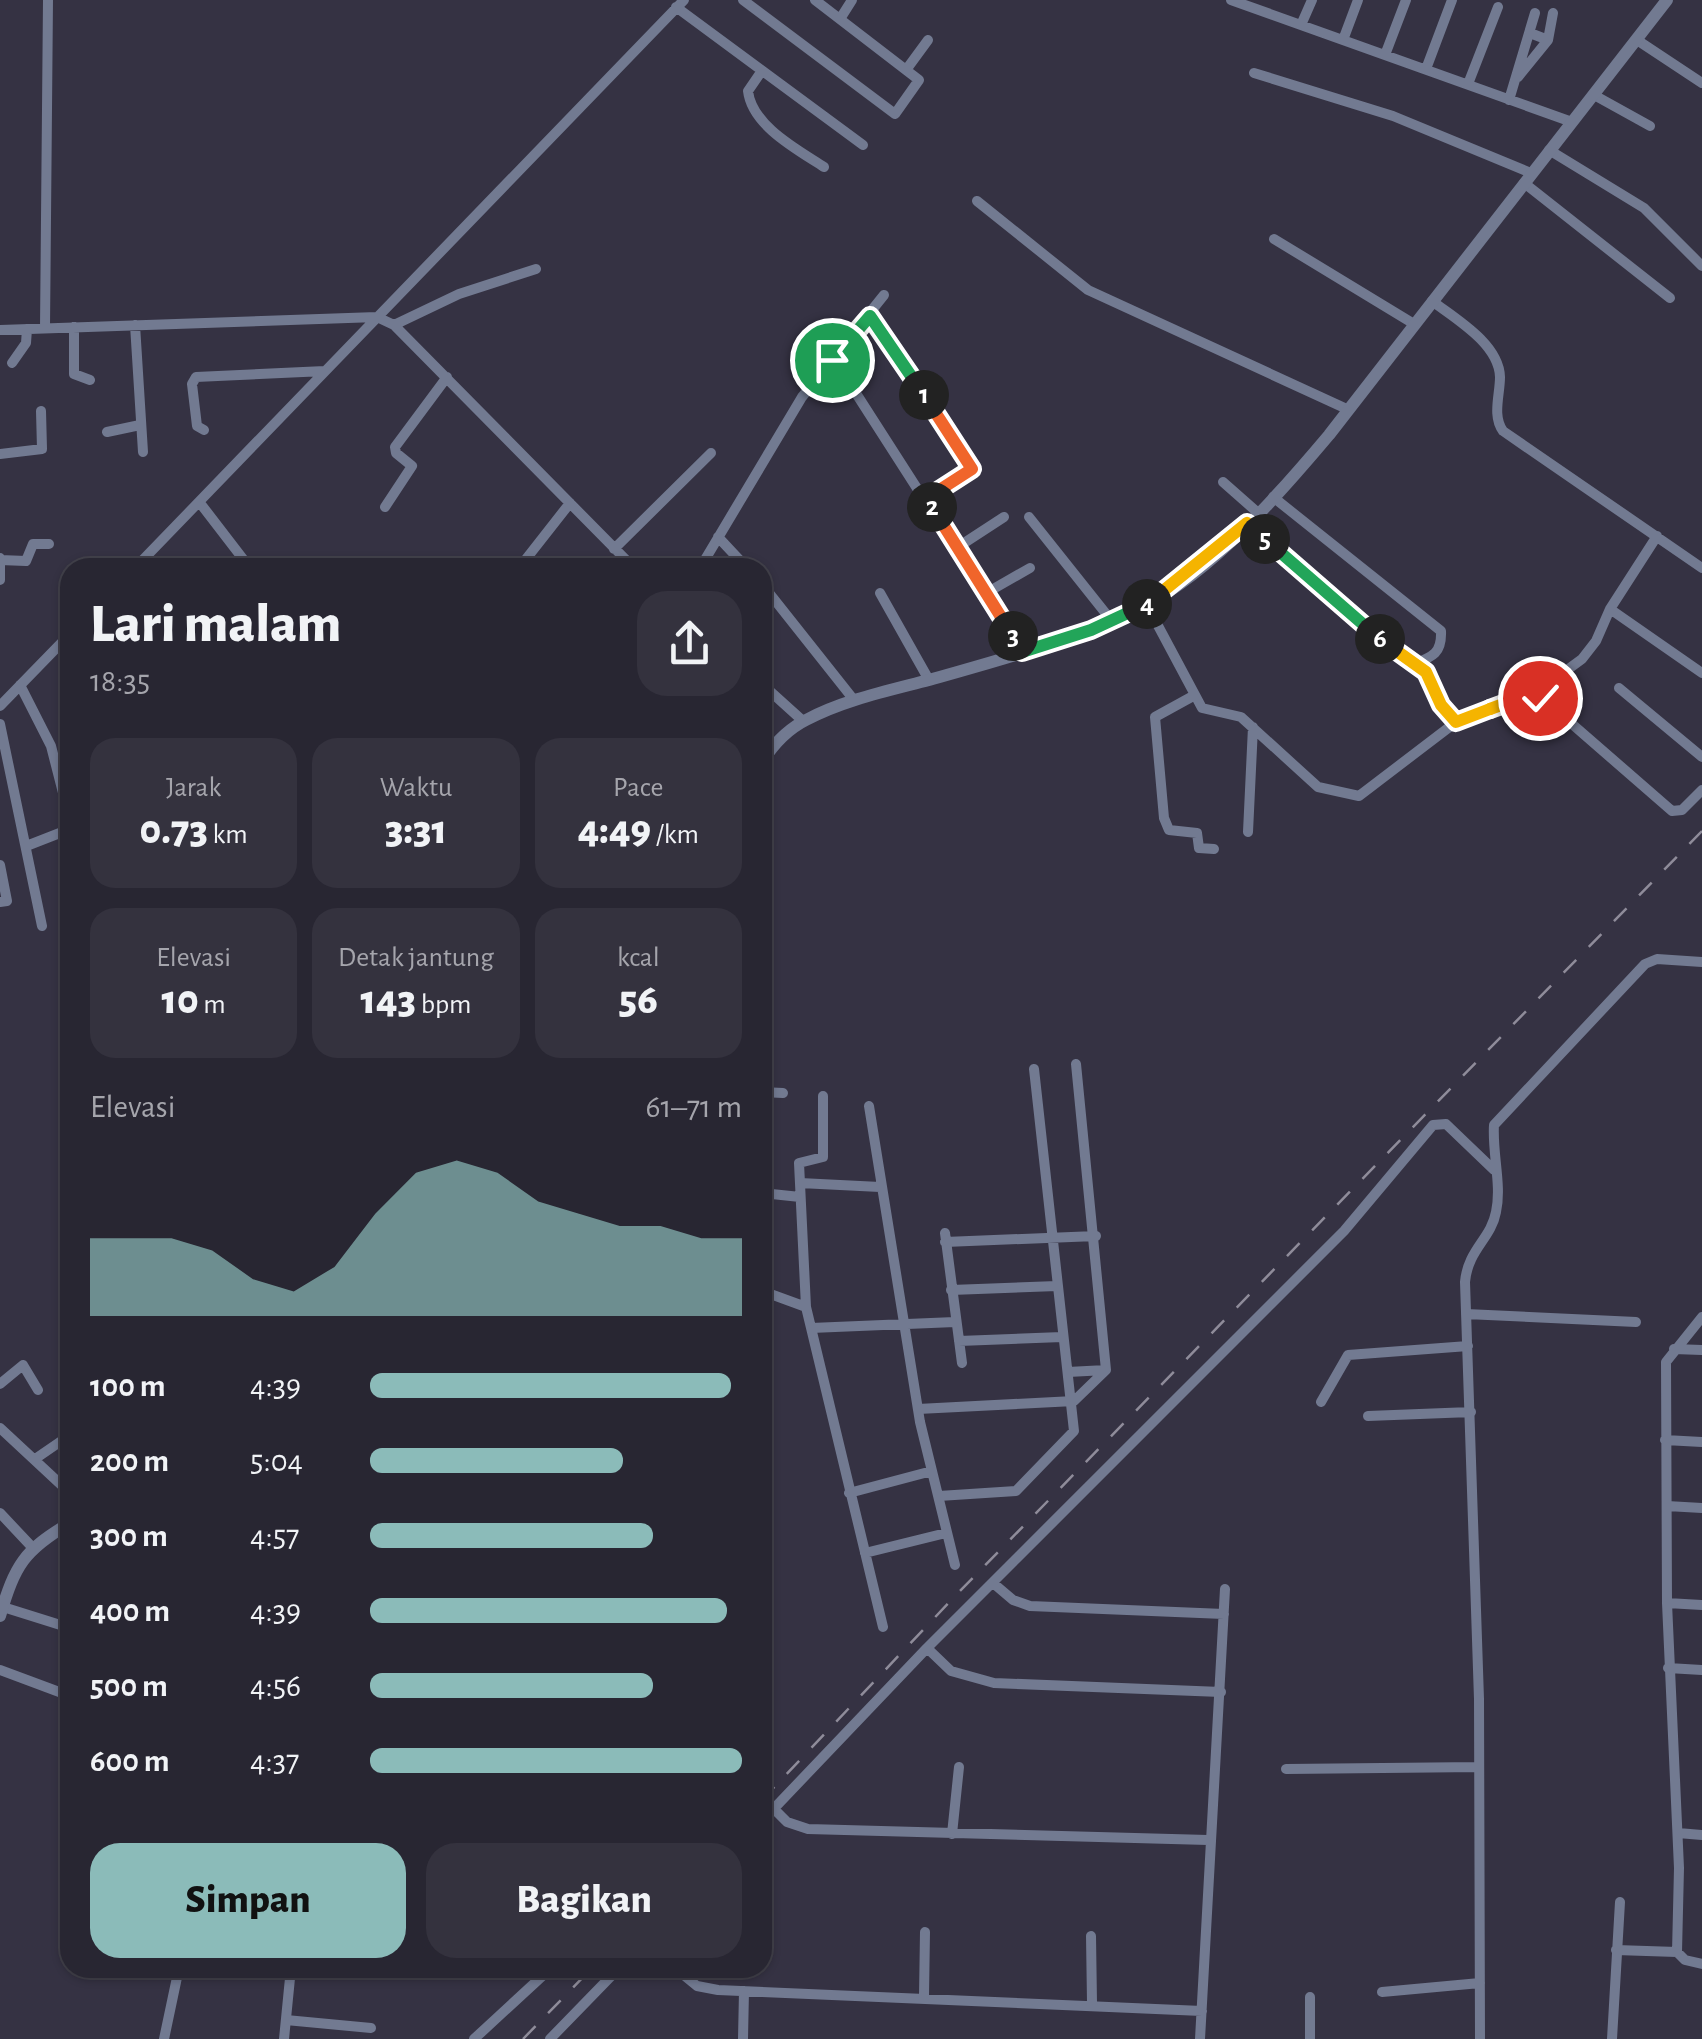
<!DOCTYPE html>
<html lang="id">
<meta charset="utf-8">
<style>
body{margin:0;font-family:"Alegreya Sans",sans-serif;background:#34323e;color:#f1f3f6;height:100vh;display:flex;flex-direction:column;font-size:38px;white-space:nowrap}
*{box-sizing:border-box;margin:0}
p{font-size:32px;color:#a5a5ac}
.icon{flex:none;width:55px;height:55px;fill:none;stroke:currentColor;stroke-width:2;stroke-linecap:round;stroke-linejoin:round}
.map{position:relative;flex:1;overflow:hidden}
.drawer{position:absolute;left:60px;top:558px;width:712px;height:1420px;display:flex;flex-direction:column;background:#282632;border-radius:30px;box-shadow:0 2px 8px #0004,0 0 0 2px #44434d}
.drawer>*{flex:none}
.pin{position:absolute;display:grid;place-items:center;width:85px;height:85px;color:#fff;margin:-42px;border:5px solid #fff;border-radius:50%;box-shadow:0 2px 10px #0007}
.km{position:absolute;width:50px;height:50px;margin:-25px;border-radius:50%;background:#222;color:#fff;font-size:28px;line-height:50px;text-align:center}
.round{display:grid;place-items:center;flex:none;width:105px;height:105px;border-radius:30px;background:#34323e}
.head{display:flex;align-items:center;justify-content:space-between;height:170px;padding:0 30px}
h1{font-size:55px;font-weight:800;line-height:75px}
.figures{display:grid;grid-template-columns:repeat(3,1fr);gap:15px;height:170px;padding:10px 30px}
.figures div{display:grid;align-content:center;border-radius:25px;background:#34323e;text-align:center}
.figures b{font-size:42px;font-weight:800}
.figures small{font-size:28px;font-weight:400}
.figures p{font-size:28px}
.chart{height:280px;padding:20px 30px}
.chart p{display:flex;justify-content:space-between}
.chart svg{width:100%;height:180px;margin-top:10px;fill:#8bbbb9;opacity:.7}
.button{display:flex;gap:20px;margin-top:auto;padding:20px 30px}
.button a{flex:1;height:115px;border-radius:30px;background:#8bbbb9;color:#111;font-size:40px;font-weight:800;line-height:115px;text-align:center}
.button a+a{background:#34323e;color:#f1f3f6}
ul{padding:0 30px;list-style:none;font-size:32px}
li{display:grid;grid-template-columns:160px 120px 1fr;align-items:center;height:75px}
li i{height:25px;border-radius:12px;background:#8bbbb9}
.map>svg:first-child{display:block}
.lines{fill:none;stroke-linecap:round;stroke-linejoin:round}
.minor{stroke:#727a91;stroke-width:10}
.tertiary{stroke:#727a91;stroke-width:12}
.rail{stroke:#8f8c9a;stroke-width:2.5;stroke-dasharray:18 18;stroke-linecap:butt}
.split-1-casing{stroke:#fff;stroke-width:20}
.split-2-casing{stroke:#fff;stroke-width:20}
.split-3-casing{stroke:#fff;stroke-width:20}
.split-4-casing{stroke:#fff;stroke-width:20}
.split-5-casing{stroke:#fff;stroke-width:20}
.split-6-casing{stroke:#fff;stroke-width:20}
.split-7-casing{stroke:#fff;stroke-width:20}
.split-8-casing{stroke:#fff;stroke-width:20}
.split-1{stroke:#22a559;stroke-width:12}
.split-2{stroke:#f0652b;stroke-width:12}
.split-3{stroke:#f0652b;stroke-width:12}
.split-4{stroke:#22a559;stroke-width:12}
.split-5{stroke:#f5b400;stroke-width:12}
.split-6{stroke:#22a559;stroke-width:12}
.split-7{stroke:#f5b400;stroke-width:12}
.split-8{stroke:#f5b400;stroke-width:12}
</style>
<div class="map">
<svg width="1702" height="2039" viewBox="0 0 1702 2039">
<rect width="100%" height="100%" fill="#353243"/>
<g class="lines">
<!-- minor -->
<path class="minor" d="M743,0L895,114L919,80L815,0
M1231,0L1572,122
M676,7L863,145
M840,19L852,0
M1301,25L1312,0
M1343,40L1358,0
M1548,40L1553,13
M1637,40L1702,83
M1385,55L1406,0
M1426,69L1452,0
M906,70L928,40
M761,72L748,91C752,126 798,150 824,167
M1254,73L1393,116L1531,173
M1518,77L1548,40L1530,33
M1468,84L1498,7
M1594,95L1650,126
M1509,100L1535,13
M1549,150L1644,208L1702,266
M1524,183L1670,298
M977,201L1088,290L1349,410
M1274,239L1414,324
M1432,301C1456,319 1499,344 1500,377C1500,395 1492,416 1503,431L1702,568
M870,316L972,469L927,498
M135,325L143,452
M394,325L459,294L536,269
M74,327V374L90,380
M45,328L48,0
M0,330L377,317L394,325L634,568
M12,363L26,343L27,329
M843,373L1022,652
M204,430L197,426L192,384L196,377L325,371
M107,432L140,425
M0,454L42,449L41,411
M1223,482L1257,512
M1273,497L1441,631C1442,654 1432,657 1412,665
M200,503L250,568
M385,507L412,466L396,453L395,447L447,377
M1029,517L1111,620
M1247,523L1401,659C1443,683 1428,692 1456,722
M718,537L747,568
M958,547L1004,517
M614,549L711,453
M0,560L26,561L33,544H49
M135,568L684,0
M519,568L570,503
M700,568L802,397L884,295
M0,580V558
M762,584L854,700
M988,592L1030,568
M880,593L929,680
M1147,605L1202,708L1241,717L1318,787L1359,796L1456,722L1528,695L1549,704L1672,811L1682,810L1702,790
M1610,609L1702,673
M762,684L803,721
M20,685L51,746L70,820
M1619,688L1702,757
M1195,695L1155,717L1164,818L1169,830L1197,833L1199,848L1214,849
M1533,695L1582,659L1596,641L1610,609L1657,536
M65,702L70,698
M0,706L70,634
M0,724L42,926
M1248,832L1253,727
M29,845L70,829
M0,865L7,901L0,902
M762,1092L783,1093
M823,1096V1157L799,1163L806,1307L883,1627
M869,1106L920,1422L955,1565
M800,1183L880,1187
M762,1193L800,1197
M945,1233L962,1363
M945,1242L1096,1236
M951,1290L1057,1286
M762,1291L806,1307
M1466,1314L1636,1322
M811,1328L955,1322
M959,1341L1062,1337
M1674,1349L1702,1350
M1068,1372L1106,1370
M0,1384L23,1365L38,1390
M1321,1402L1348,1355L1468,1346
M918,1409L1074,1401L1106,1370L1076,1064
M1368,1416L1471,1412
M0,1428L70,1493
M1665,1440L1702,1442
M35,1459L70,1435
M849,1493L932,1471
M939,1496L1016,1491L1074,1431L1034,1069
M1667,1506L1702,1508
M0,1513L32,1547
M865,1553L946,1533
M993,1583L1013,1600L1030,1606L1224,1614
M1667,1603L1702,1605
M3,1607L70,1628
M927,1648L951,1671L994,1683L1221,1692
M1668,1668L1702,1670
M0,1670L70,1696
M1286,1769L1479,1767
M774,1809L787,1822L808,1829L1208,1840
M762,1821L927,1648L1344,1231L1433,1125L1446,1124L1494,1170
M1678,1833L1702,1835
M952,1834L959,1767
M1091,1936L1092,2003
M1616,1950L1677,1952L1679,1868L1667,1603L1666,1362L1702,1317
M1677,1952L1685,1960L1702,1964
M675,1968L697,1986L718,1990L1202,2011
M1382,1992L1480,1983
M924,1996L925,1932
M1310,1997V2039
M286,2020L371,2028
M164,2039L179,1968
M284,2039L291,1968
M474,2039L551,1968
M550,2039L619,1968
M743,2039L744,1991
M1200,2039L1225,1589
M1480,2039L1479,1699L1465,1282C1468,1249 1491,1239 1496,1212C1502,1185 1492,1153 1494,1125L1645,964L1657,959L1702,962
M1612,2039L1620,1902"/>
<!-- tertiary -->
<path class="tertiary" d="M762,762C773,745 788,729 806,720C844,700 887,691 929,680C1002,659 1077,640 1145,605C1212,572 1281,492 1329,435L1667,0
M0,1616C15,1565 24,1550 70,1523"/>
<!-- rail -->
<path class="rail" d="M762,1800L958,1593L1702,831
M523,2039L592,1968"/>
</g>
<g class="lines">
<defs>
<path id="split-1" d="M832,360L870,316L924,395"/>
<path id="split-2" d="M924,395L972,469L927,498L932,507"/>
<path id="split-3" d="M932,507L1013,636"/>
<path id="split-4" d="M1013,636L1022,652L1091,630L1147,604"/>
<path id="split-5" d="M1147,604L1247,523L1265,539"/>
<path id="split-6" d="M1265,539L1380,639"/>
<path id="split-7" d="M1380,639L1426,672L1441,705L1456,722L1490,709"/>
<path id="split-8" d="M1490,709L1528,695L1540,698"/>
</defs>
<!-- split-1 casing -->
<use href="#split-1" class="split-1-casing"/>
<!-- split-2 casing -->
<use href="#split-2" class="split-2-casing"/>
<!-- split-3 casing -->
<use href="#split-3" class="split-3-casing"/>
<!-- split-4 casing -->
<use href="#split-4" class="split-4-casing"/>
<!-- split-5 casing -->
<use href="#split-5" class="split-5-casing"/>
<!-- split-6 casing -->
<use href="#split-6" class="split-6-casing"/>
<!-- split-7 casing -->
<use href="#split-7" class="split-7-casing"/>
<!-- split-8 casing -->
<use href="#split-8" class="split-8-casing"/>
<!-- split-1 -->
<use href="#split-1" class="split-1"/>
<!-- split-2 -->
<use href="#split-2" class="split-2"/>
<!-- split-3 -->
<use href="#split-3" class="split-3"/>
<!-- split-4 -->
<use href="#split-4" class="split-4"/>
<!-- split-5 -->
<use href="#split-5" class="split-5"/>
<!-- split-6 -->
<use href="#split-6" class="split-6"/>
<!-- split-7 -->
<use href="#split-7" class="split-7"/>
<!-- split-8 -->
<use href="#split-8" class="split-8"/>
</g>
</svg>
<div class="pin" style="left:832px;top:360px;background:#1e9e55"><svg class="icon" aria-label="arrive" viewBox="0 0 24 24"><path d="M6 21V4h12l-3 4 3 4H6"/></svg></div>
<div class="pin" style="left:1540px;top:698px;background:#d93025"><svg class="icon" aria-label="check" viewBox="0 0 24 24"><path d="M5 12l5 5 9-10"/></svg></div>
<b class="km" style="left:924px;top:395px">1</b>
<b class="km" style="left:932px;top:507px">2</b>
<b class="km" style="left:1013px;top:636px">3</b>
<b class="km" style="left:1147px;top:604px">4</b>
<b class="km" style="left:1265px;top:539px">5</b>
<b class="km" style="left:1380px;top:639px">6</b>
<section class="drawer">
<div class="head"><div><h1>Lari malam</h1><p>18:35</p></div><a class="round"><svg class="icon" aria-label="share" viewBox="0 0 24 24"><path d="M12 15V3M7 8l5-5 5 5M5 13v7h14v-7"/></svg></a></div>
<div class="figures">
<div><p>Jarak</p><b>0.73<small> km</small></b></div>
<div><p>Waktu</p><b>3:31</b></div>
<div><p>Pace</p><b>4:49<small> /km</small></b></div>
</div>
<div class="figures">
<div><p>Elevasi</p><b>10<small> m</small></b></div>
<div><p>Detak jantung</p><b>143<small> bpm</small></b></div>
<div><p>kcal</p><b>56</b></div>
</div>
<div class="chart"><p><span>Elevasi</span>61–71 m</p>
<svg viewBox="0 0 160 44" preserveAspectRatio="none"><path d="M0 44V25L10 25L20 25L30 28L40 35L50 38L60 32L70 19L80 9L90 6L100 9L110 16L120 19L130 22L140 22L150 25L160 25V44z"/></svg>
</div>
<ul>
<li><b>100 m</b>4:39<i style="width:97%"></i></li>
<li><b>200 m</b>5:04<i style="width:68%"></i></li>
<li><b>300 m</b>4:57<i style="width:76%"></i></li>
<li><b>400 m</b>4:39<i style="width:96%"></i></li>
<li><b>500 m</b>4:56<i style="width:76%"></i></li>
<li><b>600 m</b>4:37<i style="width:100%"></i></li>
</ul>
<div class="button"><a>Simpan</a><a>Bagikan</a></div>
</section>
</div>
